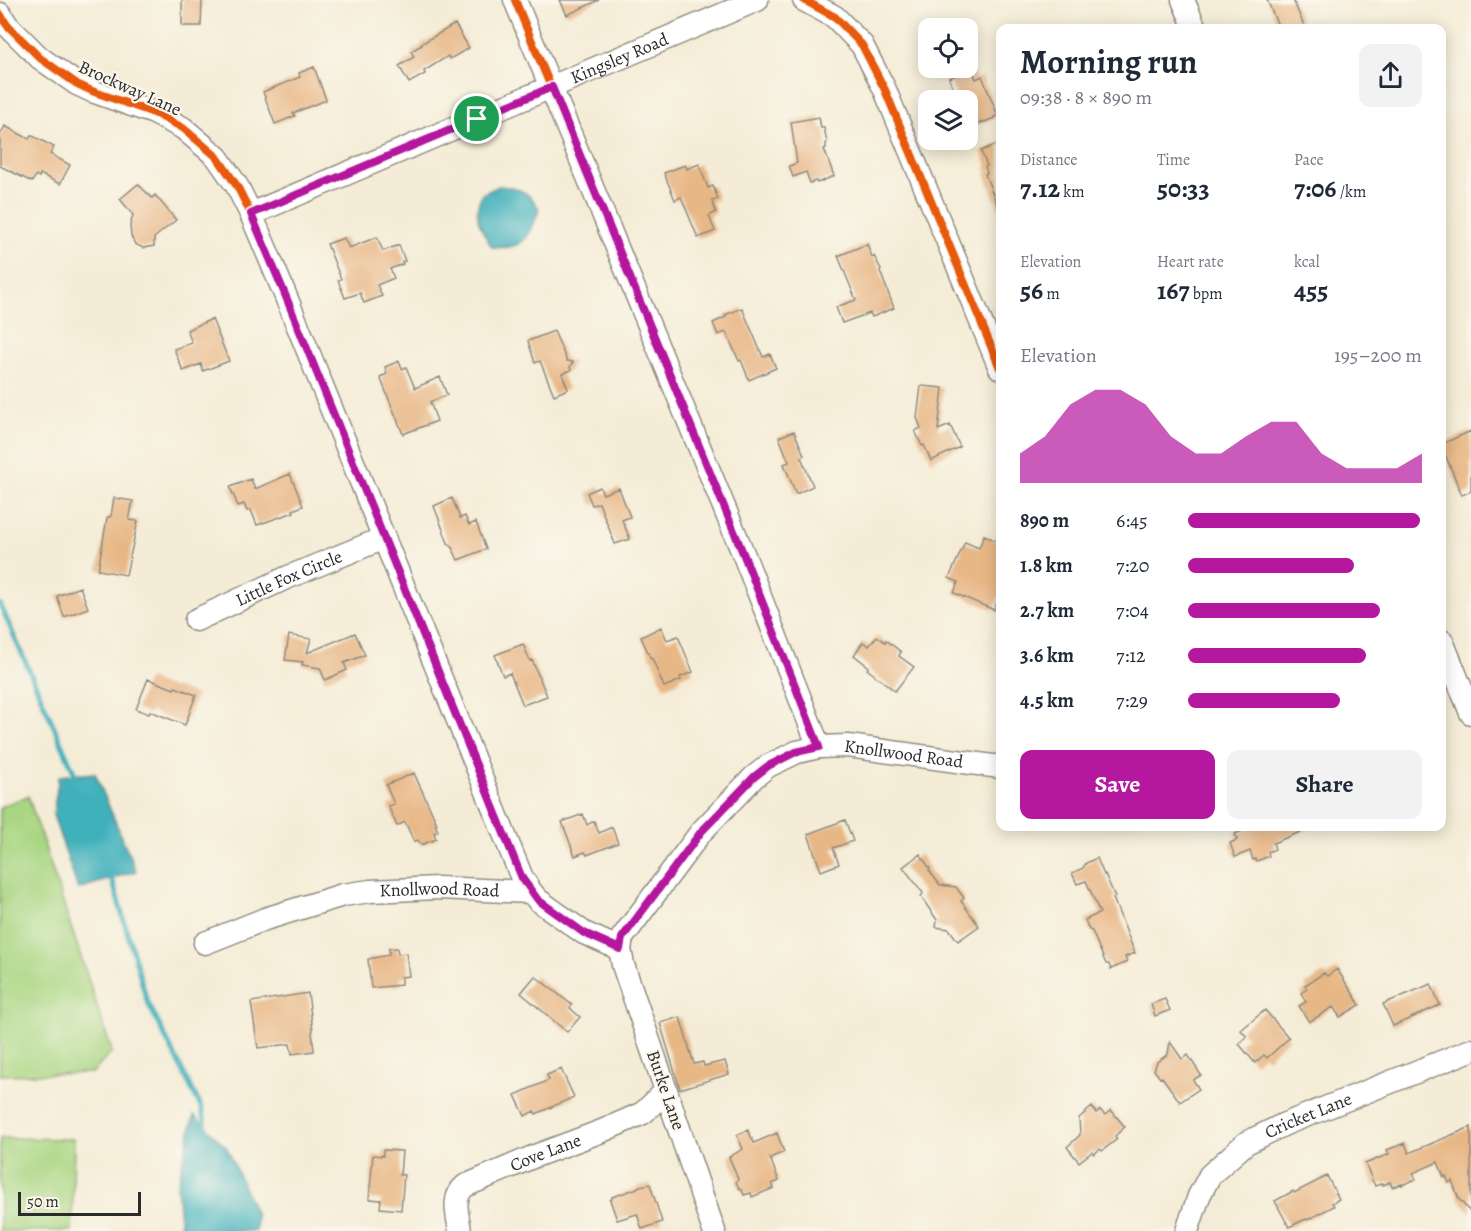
<!DOCTYPE html>
<meta charset="utf-8">
<style>
body{margin:0;font-family:Alegreya,serif;background:#f2f2f3;color:#1f2937;height:100vh;display:flex;flex-direction:column;font-size:22px;white-space:nowrap}
*{box-sizing:border-box;margin:0}
p{font-size:20px;color:#747a83}
.icon{flex:none;width:33px;height:33px;fill:none;stroke:currentColor;stroke-width:2;stroke-linecap:round;stroke-linejoin:round}
.map{position:relative;flex:1;overflow:hidden}
.sheet{position:absolute;left:996px;top:24px;width:450px;height:807px;display:flex;flex-direction:column;background:#fff;border-radius:12px;box-shadow:0 3px 15px #0003}
.sheet>*{flex:none}
.controls{position:absolute;left:918px;top:18px;display:grid;gap:12px}
.controls a{display:grid;place-items:center;width:60px;height:60px;border-radius:12px;background:#fff;box-shadow:0 3px 15px #0003;font-size:30px}
.scale{position:absolute;left:18px;bottom:15px;width:123px;box-sizing:border-box;padding-left:6px;border:3px solid #2b2b2b;border-top:0;font-size:16px;line-height:21px;white-space:nowrap;color:#2b2b2b;-webkit-text-stroke:4px #fbf7ec;paint-order:stroke}
.pin{position:absolute;display:grid;place-items:center;width:51px;height:51px;color:#fff;margin:-26px;border:3px solid #fff;border-radius:50%;box-shadow:0 2px 6px #0007}
.round{display:grid;place-items:center;flex:none;width:63px;height:63px;border-radius:12px;background:#f2f2f3}
.summary{display:flex;align-items:center;justify-content:space-between;height:102px;padding:0 24px}
h1{font-size:33px;font-weight:600;line-height:45px}
.stats{display:grid;grid-template-columns:repeat(3,1fr);gap:9px;height:102px;padding:6px 24px}
.stats div{display:grid;align-content:center}
.stats b{font-size:26px;font-weight:600}
.stats small{font-size:16px;font-weight:400}
.stats p{font-size:16px}
.chart{height:168px;padding:12px 24px}
.chart p{display:flex;justify-content:space-between}
.chart svg{width:100%;height:108px;margin-top:6px;fill:#b5179e;opacity:.7}
.cta{display:flex;gap:12px;margin-top:auto;padding:12px 24px}
.cta a{flex:1;height:69px;border-radius:12px;background:#b5179e;color:#fff;font-size:24px;font-weight:600;line-height:69px;text-align:center}
.cta a+a{background:#f2f2f3;color:#1f2937}
ul{padding:0 24px;list-style:none;font-size:20px}
li{display:grid;grid-template-columns:96px 72px 1fr;align-items:center;height:45px}
li i{height:15px;border-radius:8px;background:#b5179e}
.map>svg:first-child{display:block}
.green{fill:#a9d682;stroke:#6a8056;stroke-width:1.5}
.water{fill:#40b0bb;stroke:#366e73;stroke-width:1.5}
.lines{fill:none;stroke-linecap:round;stroke-linejoin:round}
.stream{stroke:#40b0bb;stroke-width:5}
.building{fill:#e8b786}
.minor-casing{stroke:#908c80;stroke-width:25}
.minor{stroke:#fff;stroke-width:22}
.cycleway-casing{stroke:#fbf7ec;stroke-width:11}
.cycleway{stroke:#e8590c;stroke-width:8}
.route-casing{stroke:#fff;stroke-width:12}
.route{stroke:#b5179e;stroke-width:8}
.labels{text-anchor:middle;stroke-width:4.5;stroke-linejoin:round;paint-order:stroke}
.street-label{font-size:18px;fill:#2b2b2b;stroke:#fbf7ec}
</style>
<div class="map">
<svg width="1471" height="1231" viewBox="0 0 1471 1231">
<rect width="100%" height="100%" fill="#fbf7ec"/>
<filter id="ink" filterUnits="userSpaceOnUse"><feTurbulence type="fractalNoise" baseFrequency=".0167" numOctaves="2"/><feDisplacementMap in="SourceGraphic" scale="12" xChannelSelector="R" yChannelSelector="G"/><feConvolveMatrix kernelMatrix="1 2 1 2 8 2 1 2 1" color-interpolation-filters="sRGB"/></filter>
<filter id="wash" filterUnits="userSpaceOnUse"><feTurbulence type="fractalNoise" baseFrequency=".008" numOctaves="4" result="noise"/><feDisplacementMap in="SourceGraphic" scale="24" xChannelSelector="R" yChannelSelector="G"/><feGaussianBlur stdDeviation="1.35" result="paint"/><feColorMatrix in="noise" values="0 0 0 0 0 0 0 0 0 0 0 0 0 0 0 0 0 1.4 0 .05"/><feComposite in="paint" operator="in"/></filter>
<g filter="url(#wash)">
<rect width="100%" height="100%" fill="#f4ecd6"/>
<!-- green -->
<path class="green" d="M28,796L112,1052L92,1073L0,1075V807Z
M0,1138L74,1139L72,1231H0Z"/>
<!-- water -->
<path class="water" d="M499,186C518,187 530,192 539,209C530,236 525,251 492,247C480,228 472,215 482,194Z
M95,773L136,871L78,889L53,815L59,776Z
M194,1115L227,1148L256,1215V1231H181L177,1186Z"/>
<g class="lines">
<!-- stream -->
<path class="stream" d="M0,604L77,779
M110,872L147,1001L202,1109L207,1132"/>
</g>
<g id="blocks">
<!-- building -->
<path class="building" d="M182,0H202L201,26H182Z
M560,0H599L567,15Z
M1267,0H1293L1305,28H1279Z
M455,24L469,48L450,59L448,56L424,71L425,74L409,83L399,66L414,57L411,51L422,45L421,44Z
M314,67L326,100L293,113L295,116L275,124L263,92L300,77L299,73Z
M972,69L976,79L982,76L998,116L994,117L995,118L968,128V100H958L949,78Z
M819,117L821,128H824L827,142L826,144V148L824,149L834,176L817,183L816,181L810,183L806,172L793,177L789,166L797,163L791,122Z
M5,126L29,139L31,135L54,147L50,154L70,165L60,184L40,174L39,177L36,175L32,182L0,166V135Z
M1000,143V212L985,174L987,173L985,167L987,166L981,151Z
M699,164L708,188L713,186L718,199L712,201L716,212L709,216L715,231L698,238L681,197L675,200L664,173L685,165L687,169Z
M138,184L152,198L155,195L176,220L154,238V246L143,248L135,244L131,236L130,226L133,215L120,199Z
M377,237L383,251L399,245L405,261L402,262L403,264L390,269L394,278L377,285L382,296L364,303L360,293L345,298L338,280L341,279L327,244L344,238L349,248Z
M867,244L872,257L874,256L881,269L880,271L894,308L872,317L870,313L842,323L836,307L856,300L838,256Z
M742,308L763,357L770,354L776,368L749,380L741,360L739,361L726,332L718,335L713,323L726,317L725,315Z
M212,319L229,361L203,371L201,364L183,371L174,349L192,343L187,330Z
M554,331L567,361L573,362L570,367L571,370L562,374L568,389L554,395L540,361L535,363L528,341Z
M399,361L402,369L406,367L415,388L440,377L447,395L430,402L437,421L403,434L380,377L387,374L385,367Z
M921,386L943,388L938,430L950,425L960,447L931,461L924,445L922,446L915,431L921,428L917,418Z
M794,431L804,455L801,457L813,486L796,494L784,464L789,462L779,437Z
M1471,431V491L1462,495L1442,447V444Z
M290,474L303,506L293,510L294,512L257,525L251,510L247,511L244,504L238,506L230,487L251,479L255,489Z
M600,487L603,494L619,488L630,517L622,520L630,539L615,544L599,503L592,505L587,493Z
M114,498L133,501L129,520L138,521L126,575L98,570L107,518L111,516Z
M452,498L460,518L465,516L469,525L476,522L486,549L458,560L451,545L448,543L434,506Z
M984,535L1000,543V594L994,610L954,593L958,582L949,578L965,542L979,548Z
M80,587L88,608L64,617L57,596Z
M661,627L667,640L678,636L693,672L680,677L681,680L664,687L652,658L651,659L641,637Z
M355,633L365,655L344,663L347,670L325,680L320,668L302,665L303,662L285,660L289,635L311,639L307,653Z
M877,636L885,642L886,640L901,652L899,656L914,667L895,691L867,669L869,667L854,655L863,642L869,646Z
M523,644L530,661L532,660L547,696L523,705L510,673L503,676L495,655Z
M148,679L174,689L175,687L196,695L185,725L150,711L149,714L136,709Z
M414,773L437,824L435,825L438,831L434,833L436,839L421,845L418,840L414,841L405,822L397,826L388,806L394,804L386,785Z
M583,814L587,825L594,821L599,833L612,827L618,843L587,855L585,852L575,856L562,822Z
M845,820L853,841L833,848L839,864L821,871L808,834Z
M1254,826H1313V827L1273,843L1275,849L1268,852L1269,856L1262,859L1256,861L1255,859L1253,860L1250,851L1235,857L1230,843L1237,840L1235,834Z
M920,854L930,869L929,870L940,885L956,887L964,898L961,901L979,926L958,941L949,929L936,927L937,920L921,897L923,893L903,867Z
M1097,858L1104,875L1105,874L1115,897L1113,898L1135,953L1125,957L1127,962L1111,969L1109,964H1106L1092,931L1089,930L1085,920L1100,913L1086,881L1077,884L1072,873L1083,868L1086,863Z
M389,948H397L398,954L406,953L409,976L401,977V985L371,988L368,959L389,955Z
M1337,969L1360,1005L1340,1017L1333,1007L1309,1022L1299,1006L1306,1002L1301,993L1307,989L1305,985L1324,973L1327,976Z
M535,976L572,1005L570,1008L580,1017L567,1032L521,993Z
M1431,984L1440,1005L1393,1026L1383,1004Z
M308,993L313,1031L312,1032L314,1051L292,1054L290,1044L258,1048L251,1002Z
M1165,999L1170,1010L1155,1016L1151,1004Z
M1265,1010L1289,1038L1267,1058L1264,1055L1255,1063L1239,1044L1247,1037L1241,1030Z
M680,1017L694,1064L703,1062L704,1066L725,1061L729,1074L680,1089L660,1023Z
M1170,1042L1182,1059L1188,1055L1201,1075L1193,1080L1199,1089L1180,1102L1162,1077L1160,1078L1154,1070L1157,1062L1168,1054Z
M561,1069L574,1097L536,1114L534,1111L525,1116L515,1095L549,1080L547,1075Z
M1092,1107L1096,1113L1100,1110L1105,1115L1111,1110L1125,1127L1115,1136L1117,1139L1102,1151L1100,1149L1094,1154L1092,1152L1079,1162L1067,1147L1080,1135L1079,1118Z
M1471,1127V1213L1459,1199L1452,1181L1449,1183L1446,1176L1444,1177L1438,1162L1413,1173L1416,1179L1402,1185V1184L1392,1187L1390,1182L1383,1185V1183L1375,1186L1365,1164L1389,1154L1387,1150L1405,1143L1409,1153Z
M748,1130L754,1143L777,1133L784,1152L770,1158L779,1181L772,1184L774,1188L752,1197L751,1193L744,1195L742,1190L739,1188L736,1182L738,1179L729,1157L743,1149L737,1135Z
M383,1150L402,1151L400,1175H404L401,1210L380,1208L381,1200L369,1199L373,1155L383,1156Z
M1327,1176L1339,1199L1332,1203L1334,1206L1307,1220L1306,1219L1289,1227L1275,1201L1293,1191L1294,1193Z
M650,1184L662,1222L642,1229L637,1214L617,1220L610,1200L612,1199V1197L635,1189L640,1186Z"/>
</g>
</g>
<g filter="url(#ink)">
<use href="#blocks" fill-opacity="0" stroke="#908c80" stroke-width="1.5"/>
<g class="lines">
<defs>
<g id="minor">
<path d="M515,0L745,558L819,747"/>
<path d="M804,0L835,17L862,45L885,90L1000,368"/>
<path d="M1183,0L1195,28"/>
<path d="M0,14L7,25L40,58L77,84L92,91L154,113L183,128L217,157L237,186L251,214L284,292L522,878L531,892"/>
<path id="s1" d="M251,214L757,0"/>
<path id="s2" d="M196,620L286,578L384,538"/>
<path d="M1442,641L1471,713"/>
<path id="s3" d="M205,943L265,919L343,895L370,891L438,888L531,892L538,900L584,933L620,949"/>
<path id="s4" d="M460,1231C458,1215 451,1198 465,1186L535,1156L602,1131L643,1113L666,1091"/>
<path id="s5" d="M714,1231L623,965L620,949L622,938L701,832L754,777L768,766L797,752L819,747L848,746L1000,767"/>
<path id="s6" d="M1187,1231L1199,1196L1210,1175L1246,1143L1285,1124L1471,1050"/>
</g>
</defs>
<!-- minor casing -->
<use href="#minor" class="minor-casing"/>
<!-- minor -->
<use href="#minor" class="minor"/>
<defs>
<path id="cycleway" d="M515,0L745,558L819,747
M804,0L835,17L862,45L885,90L1000,368
M0,14L7,25L40,58L77,84L92,91L154,113L183,128L217,157L237,186L251,214L284,292L522,878L531,892"/>
</defs>
<!-- cycleway casing -->
<use href="#cycleway" class="cycleway-casing"/>
<!-- cycleway -->
<use href="#cycleway" class="cycleway"/>
</g>
</g>
<g class="lines" filter="url(#ink)">
<defs>
<path id="route" d="M552,87L745,558L819,747L796,752L768,766L754,777L701,832L622,938L620,949L584,933L538,900L522,878L284,292L251,214Z"/>
</defs>
<!-- route casing -->
<use href="#route" class="route-casing"/>
<!-- route -->
<use href="#route" class="route"/>
</g>
<g class="labels">
<!-- street labels -->
<g class="street-label">
<text dy="6" stroke="none"><textPath href="#s1" startOffset="400">Kingsley Road</textPath></text>
<text transform="translate(130 88) rotate(24)" y="6">Brockway Lane</text>
<text dy="6" stroke="none"><textPath href="#s2" startOffset="102">Little Fox Circle</textPath></text>
<text dy="6" stroke="none"><textPath href="#s5" startOffset="675">Knollwood Road</textPath></text>
<text dy="6" stroke="none"><textPath href="#s3" startOffset="243">Knollwood Road</textPath></text>
<text transform="translate(666 1090) rotate(71)" y="6">Burke Lane</text>
<text dy="6" stroke="none"><textPath href="#s6" startOffset="177">Cricket Lane</textPath></text>
<text dy="6" stroke="none"><textPath href="#s4" startOffset="135">Cove Lane</textPath></text>
</g>
</g>
</svg>
<div class="controls">
<a><svg class="icon" aria-label="locate" viewBox="0 0 24 24"><circle cx="12" cy="12" r="6"/><path d="M12 2v4M12 18v4M2 12h4M18 12h4"/></svg></a>
<a><svg class="icon" aria-label="layers" viewBox="0 0 24 24"><path d="M12 4l9 5-9 5-9-5zM3 14l9 5 9-5"/></svg></a>
</div>
<div class="scale">50 m</div>
<div class="pin" style="left:477px;top:119px;background:#1e9e55"><svg class="icon" aria-label="arrive" viewBox="0 0 24 24"><path d="M6 21V4h12l-3 4 3 4H6"/></svg></div>
<section class="sheet">
<div class="summary"><div><h1>Morning run</h1><p>09:38 · 8 × 890 m</p></div><a class="round"><svg class="icon" aria-label="share" viewBox="0 0 24 24"><path d="M12 15V3M7 8l5-5 5 5M5 13v7h14v-7"/></svg></a></div>
<div class="stats">
<div><p>Distance</p><b>7.12<small> km</small></b></div>
<div><p>Time</p><b>50:33</b></div>
<div><p>Pace</p><b>7:06<small> /km</small></b></div>
</div>
<div class="stats">
<div><p>Elevation</p><b>56<small> m</small></b></div>
<div><p>Heart rate</p><b>167<small> bpm</small></b></div>
<div><p>kcal</p><b>455</b></div>
</div>
<div class="chart"><p><span>Elevation</span>195–200 m</p>
<svg viewBox="0 0 160 44" preserveAspectRatio="none"><path d="M0 44V32L10 25L20 12L30 6L40 6L50 12L60 25L70 32L80 32L90 25L100 19L110 19L120 32L130 38L140 38L150 38L160 32V44z"/></svg>
</div>
<ul>
<li><b>890 m</b>6:45<i style="width:99%"></i></li>
<li><b>1.8 km</b>7:20<i style="width:71%"></i></li>
<li><b>2.7 km</b>7:04<i style="width:82%"></i></li>
<li><b>3.6 km</b>7:12<i style="width:76%"></i></li>
<li><b>4.5 km</b>7:29<i style="width:65%"></i></li>
</ul>
<div class="cta"><a>Save</a><a>Share</a></div>
</section>
</div>
